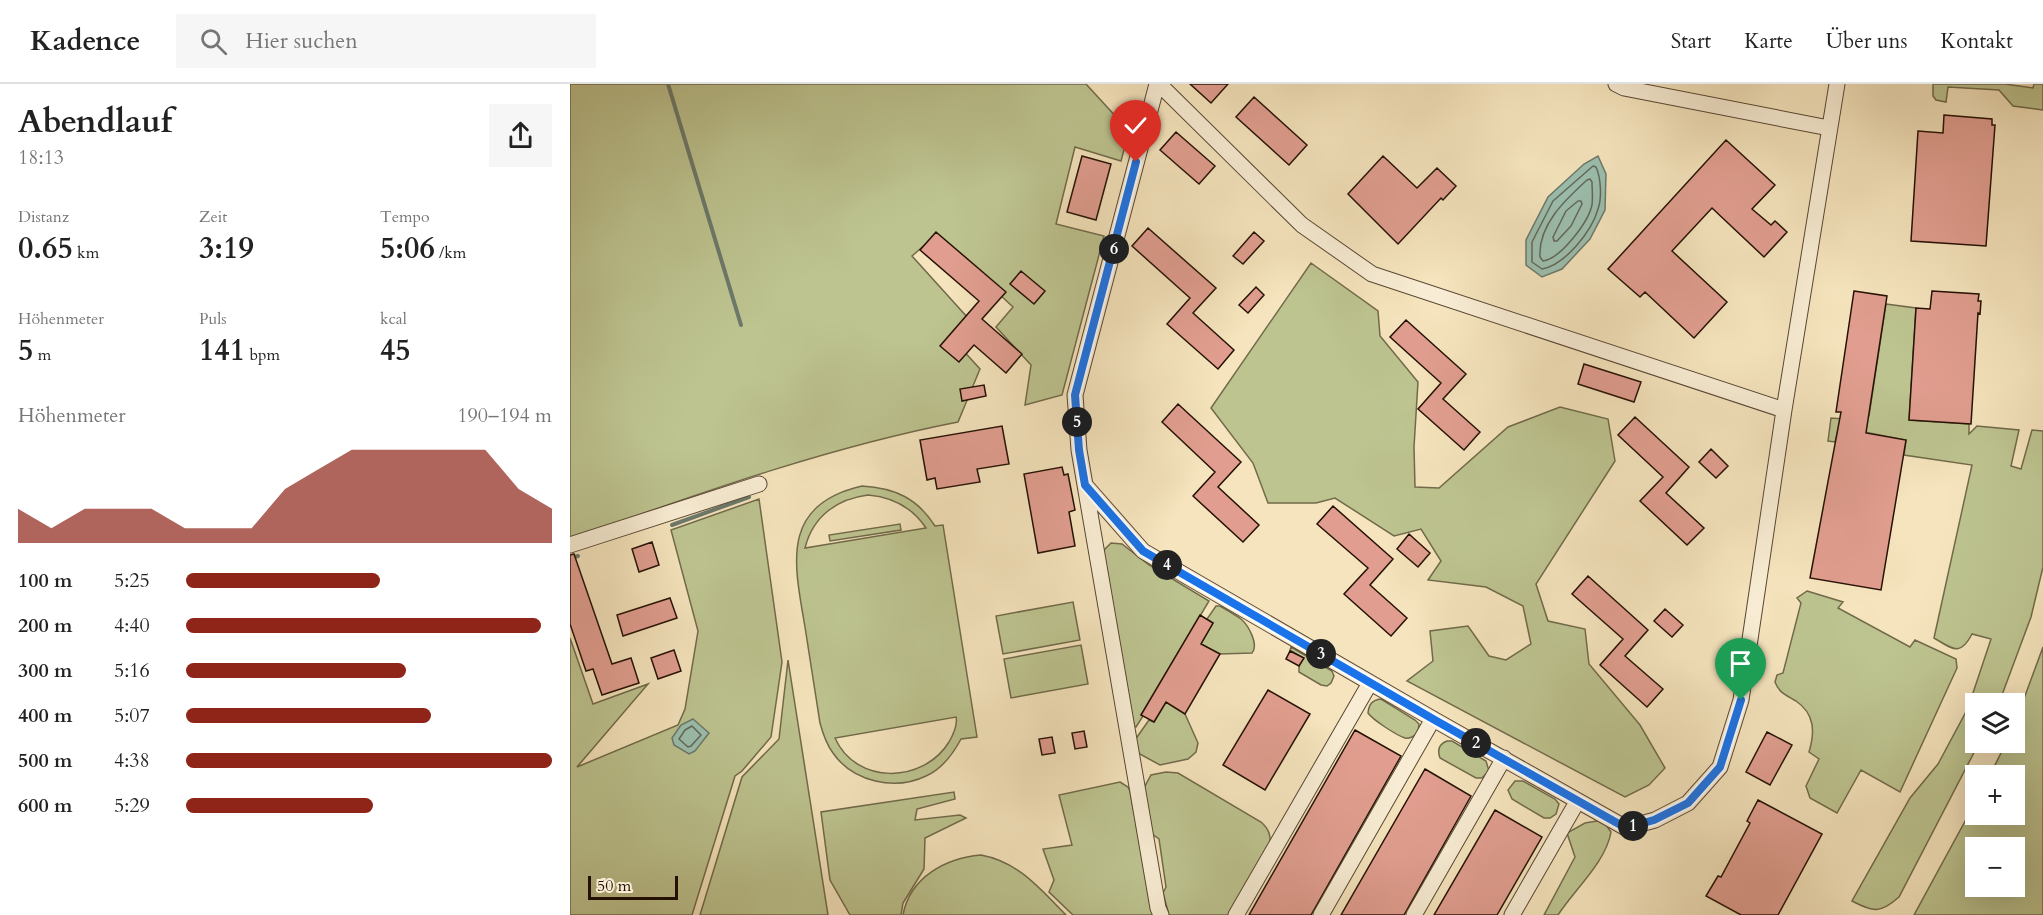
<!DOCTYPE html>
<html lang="de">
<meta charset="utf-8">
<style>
body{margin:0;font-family:Cardo,serif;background:#f6f6f6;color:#222;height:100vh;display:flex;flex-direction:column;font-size:22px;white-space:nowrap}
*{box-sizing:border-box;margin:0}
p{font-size:20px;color:#767676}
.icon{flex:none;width:33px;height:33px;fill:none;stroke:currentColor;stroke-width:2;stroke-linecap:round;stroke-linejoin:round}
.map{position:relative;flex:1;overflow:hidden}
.sheet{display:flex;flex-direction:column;background:#fff;width:570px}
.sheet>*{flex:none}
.fabs{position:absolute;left:1395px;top:609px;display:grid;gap:12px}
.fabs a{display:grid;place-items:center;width:60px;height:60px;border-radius:0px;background:#fff;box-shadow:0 6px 24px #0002;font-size:30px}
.scale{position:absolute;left:18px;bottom:15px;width:90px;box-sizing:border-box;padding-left:6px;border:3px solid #251104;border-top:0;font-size:16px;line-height:21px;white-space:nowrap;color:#251104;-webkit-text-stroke:4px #f8edd4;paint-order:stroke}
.pin{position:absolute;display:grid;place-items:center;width:51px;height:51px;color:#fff;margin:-62px -26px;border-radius:50% 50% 50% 0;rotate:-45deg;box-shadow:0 0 6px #0007}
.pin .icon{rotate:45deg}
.km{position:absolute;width:30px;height:30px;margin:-15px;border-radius:50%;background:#222;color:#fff;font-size:16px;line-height:30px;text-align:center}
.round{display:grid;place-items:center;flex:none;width:63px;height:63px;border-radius:0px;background:#f6f6f6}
.headline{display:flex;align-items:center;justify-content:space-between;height:102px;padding:0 18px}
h1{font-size:33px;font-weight:700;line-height:45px}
.stats{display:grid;grid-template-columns:repeat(3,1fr);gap:9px;height:102px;padding:6px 18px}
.stats div{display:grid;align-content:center}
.stats b{font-size:30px;font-weight:700}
.stats small{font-size:16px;font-weight:400}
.stats p{font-size:16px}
.chart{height:168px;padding:12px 18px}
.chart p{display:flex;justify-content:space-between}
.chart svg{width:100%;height:108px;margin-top:6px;fill:#8f2418;opacity:.7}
ul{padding:0 18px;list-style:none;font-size:20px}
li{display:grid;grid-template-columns:96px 72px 1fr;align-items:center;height:45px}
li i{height:15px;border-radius:8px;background:#8f2418}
header{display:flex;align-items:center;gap:36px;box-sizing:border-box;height:84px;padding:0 30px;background:#fff;border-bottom:2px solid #e0e0e0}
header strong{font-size:28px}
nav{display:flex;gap:33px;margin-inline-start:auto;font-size:21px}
.search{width:420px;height:54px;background:#f6f6f6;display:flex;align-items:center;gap:15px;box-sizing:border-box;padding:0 21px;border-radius:0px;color:#767676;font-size:22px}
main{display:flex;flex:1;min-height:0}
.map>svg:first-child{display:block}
.green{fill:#bdc490;stroke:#716a4a;stroke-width:1.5;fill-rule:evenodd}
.water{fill:#9cbfaf;stroke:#6c796b;stroke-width:1.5}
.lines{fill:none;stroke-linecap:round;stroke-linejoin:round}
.shore{stroke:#60685a;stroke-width:1.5}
.stream{stroke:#6c796b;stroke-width:4}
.building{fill:#e19e90;stroke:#251104;stroke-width:1.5}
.minor-casing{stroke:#594632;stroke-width:17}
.minor{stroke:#f8edd4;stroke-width:15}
.route-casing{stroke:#fff;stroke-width:12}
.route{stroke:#1a73e8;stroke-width:8}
</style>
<header>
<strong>Kadence</strong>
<div class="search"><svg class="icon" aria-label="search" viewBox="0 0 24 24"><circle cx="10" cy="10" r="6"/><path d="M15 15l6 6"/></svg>Hier suchen</div>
<nav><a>Start</a><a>Karte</a><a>Über uns</a><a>Kontakt</a></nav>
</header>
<main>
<section class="sheet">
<div class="headline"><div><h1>Abendlauf</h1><p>18:13</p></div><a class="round"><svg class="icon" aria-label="share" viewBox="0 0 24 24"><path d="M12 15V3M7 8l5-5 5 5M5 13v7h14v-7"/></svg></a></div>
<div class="stats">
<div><p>Distanz</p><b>0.65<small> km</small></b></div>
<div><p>Zeit</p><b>3:19</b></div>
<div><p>Tempo</p><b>5:06<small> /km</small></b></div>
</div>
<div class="stats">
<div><p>Höhenmeter</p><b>5<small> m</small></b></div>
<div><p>Puls</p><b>141<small> bpm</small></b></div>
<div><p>kcal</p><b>45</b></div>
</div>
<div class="chart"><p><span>Höhenmeter</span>190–194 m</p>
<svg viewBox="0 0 160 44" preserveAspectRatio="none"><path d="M0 44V30L10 38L20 30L30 30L40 30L50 38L60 38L70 38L80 22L90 14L100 6L110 6L120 6L130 6L140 6L150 22L160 30V44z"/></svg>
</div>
<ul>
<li><b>100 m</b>5:25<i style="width:53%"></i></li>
<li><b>200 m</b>4:40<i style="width:97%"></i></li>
<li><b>300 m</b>5:16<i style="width:60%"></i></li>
<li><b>400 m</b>5:07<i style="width:67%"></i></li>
<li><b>500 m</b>4:38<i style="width:100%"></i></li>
<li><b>600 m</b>5:29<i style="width:51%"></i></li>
</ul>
</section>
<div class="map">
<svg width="1473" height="831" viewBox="0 0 1473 831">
<rect width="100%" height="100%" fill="#f5e4bd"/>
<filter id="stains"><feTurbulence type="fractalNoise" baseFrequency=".00333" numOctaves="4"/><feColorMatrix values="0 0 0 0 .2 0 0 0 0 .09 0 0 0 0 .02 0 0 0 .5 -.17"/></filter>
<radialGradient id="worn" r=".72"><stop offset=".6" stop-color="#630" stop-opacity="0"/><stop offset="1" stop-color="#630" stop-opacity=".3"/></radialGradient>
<!-- green -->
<path class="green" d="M0,0H516L559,47L551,77L505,63L486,140L534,152L492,311L455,321L461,281L426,243L443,223L366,151L342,172L398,234L380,252L410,285L388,338C255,364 128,410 0,455Z
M1363,0H1435L1463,4L1464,0H1473V26L1443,22L1429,6L1378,3L1376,18L1366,16L1363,12Z
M741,179L808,227L810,252L848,298L844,363L845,403L869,404L938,343L990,323L1038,335L1045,377L966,500L978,537L1015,545L1019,580L1070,641L1095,684L1079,701L1055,713L837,597L863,577L860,547L898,542L919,572L936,576L961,560L953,522L916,503L858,496L871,477L851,445L824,452L765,414L746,419H698L683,379L641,324Z
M1316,220L1346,224L1339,336L1399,340V350L1407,342L1449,346L1441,382L1451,385L1462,346L1473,347V483L1461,533L1429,619L1406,620V658L1409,659L1329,813C1310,830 1303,828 1282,817L1340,714L1368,680L1398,624L1421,555L1402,550C1390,573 1383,565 1364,554L1402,381L1334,371L1336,356L1269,343L1265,358L1258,357L1261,334L1287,336L1299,332Z
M292,402C325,404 347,414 365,442L373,441L407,653L391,655C383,670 372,685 356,692C325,707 283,698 263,669C256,660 253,650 250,639C245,607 240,575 235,543C224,479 210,421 292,402ZM298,411C323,413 342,423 356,444L235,464C243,432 267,415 298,411ZM386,633C388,641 383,651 379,658C353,700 286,701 265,654Z
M189,415L212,578L201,653L172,687L165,692L122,831H0V554L23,620L78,600L7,683L108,641L115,625L128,547L101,446Z
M330,440L331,446L260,457L259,451Z
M541,459L552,460L579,481L639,517L571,631L573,632L566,643L564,642L533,467Z
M1237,507L1273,518L1268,524L1340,563L1345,556L1386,575L1387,584L1330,708L1291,686L1267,729L1240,714L1236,702L1249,675L1239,668C1245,648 1245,630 1226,617C1216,611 1209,609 1205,598L1207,591L1213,589L1231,519L1227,514Z
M503,518L510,556L433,570L426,532Z
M646,522H650C657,526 664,530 671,535C679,542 689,561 682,569L650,570L631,560L643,539L637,535Z
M511,561L518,600L441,614L434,575Z
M721,563L762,587L764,592L761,599L757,602L751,601L729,588V582L733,574L720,566Z
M1473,563V831H1344L1405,719L1406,730H1444V692L1420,691L1436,659L1444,658L1445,639ZM1406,764H1444V802H1406Z
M218,576L258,831H130L172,693L209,655Z
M811,615L845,636L849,640L848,649C844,652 840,655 835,654C826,651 803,636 798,629C799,620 802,616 811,615Z
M596,618L615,630L628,659L626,668L618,675L590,681L568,669L565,656L579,636L584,638Z
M877,657H882L916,677L919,687L912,694H906L870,674C867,666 869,660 877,657Z
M596,688L608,689L691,738C699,745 701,751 700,762L660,831H599L593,809L596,803L589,755L582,750L574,704L581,691Z
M945,697H953L985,715L989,720L986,730L980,734H974L942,715L938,706Z
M550,698L558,703L560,707L583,831H503L479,808L484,796L473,765L502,761L489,711Z
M384,708L385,715L347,725L345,736L390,731L396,734L355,754L354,785L333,819L331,831H280L260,796L251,728Z
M1027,737L1034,738L1041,748C1036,778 1004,806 988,831H974L1005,773L997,749L1015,739Z
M411,771C449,778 470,805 496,831H333C340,793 376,774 411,771Z"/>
<!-- water -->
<path class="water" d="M1028,72L1036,90L1035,126L1020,155L992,185L972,193L956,181V156L978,113L1014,80Z
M123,635L139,649L125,667L119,670L104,661L102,654L111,641Z"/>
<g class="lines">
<!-- shore -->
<path class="shore" d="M1023,82L1026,83C1031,94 1032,114 1028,125C1022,147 995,181 972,185L962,178V158L983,117Z
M1017,96L1020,95L1022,98C1022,105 1023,114 1022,121C1018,139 990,175 973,177L970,173C968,141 995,116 1017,96Z
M1008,117H1011L1012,120L1001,142L987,157H984L983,153L996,127Z
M122,642L131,651L121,662L118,663L109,655L115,646Z"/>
<!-- stream -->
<path class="stream" d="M98,0L171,241
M102,441L179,413
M0,474L8,472"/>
</g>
<!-- building -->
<path class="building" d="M620,0H658L641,19Z
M684,13L737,61L719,81L666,33Z
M1374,31L1422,35V41H1425L1416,162L1341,157L1348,47L1373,49Z
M606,48L645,82L629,100L590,66Z
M1156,56L1205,101L1182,125L1201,141L1205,137L1217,148L1194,173L1142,124L1102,167L1157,218L1124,254L1075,208L1070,213L1038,185Z
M512,72L541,80L526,136L497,128Z
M813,72L847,104L867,84L886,102L873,116L871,114L828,160L778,110Z
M578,144L646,204L623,229L664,266L648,285L597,240L620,214L562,162Z
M366,148L436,208L412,235L452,270L436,289L404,261L389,278L370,262L409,217L350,166Z
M684,148L694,157L673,180L663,172Z
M451,187L475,207L464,220L440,200Z
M686,203L694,211L678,229L669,221Z
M1284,207L1317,212L1296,349L1336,356L1311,506L1240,494L1271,328H1266Z
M1362,207L1409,210L1408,217H1411L1410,230L1408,229L1401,340L1339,336L1346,224L1360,225Z
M836,236L896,290L873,315L910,348L894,366L848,325L871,299L820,253Z
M1014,280L1071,298L1064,318L1008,300Z
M414,301L416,312L392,317L390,305Z
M608,320L671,378L648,403L689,441L673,458L623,412L645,388L592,338Z
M1065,333L1119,383L1096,409L1134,444L1117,461L1070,417L1093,393L1048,351Z
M432,342L439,380L407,385L410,398L367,405L365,394L357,396L350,356Z
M1141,365L1158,382L1146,394L1129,378Z
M492,383L494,391L498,390L505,426L499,428L505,462L468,469L454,390Z
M763,422L823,475L800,501L837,534L821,552L774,510L798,484L747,440Z
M839,450L860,469L848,483L827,465Z
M82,458L89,481L69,488L62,465Z
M4,470L42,580L61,574L69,599L32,611L23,585L16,587L0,540V471Z
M1018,492L1078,546L1055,572L1093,605L1077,623L1030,581L1053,555L1002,510Z
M100,514L107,534L53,552L47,531Z
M1095,525L1113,541L1102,553L1084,537Z
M630,531L643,539L631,560L650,570L615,630L596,618L584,638L571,631Z
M104,566L111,587L88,595L81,574Z
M720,567L734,574L729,582L716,575Z
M698,606L740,630L695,706L653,681Z
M785,646L831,672L741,831H679Z
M514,647L517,663L505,665L502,649Z
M1197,648L1222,661L1200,701L1176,688Z
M482,653L485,669L472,671L469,655Z
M855,685L901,712L834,831H771Z
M1188,716L1252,750L1208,831H1171L1136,812L1148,792L1151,793L1180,739L1177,737Z
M925,726L972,753L927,831H864Z"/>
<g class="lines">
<defs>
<path id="minor" d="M587,0L505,311L509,366L515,401L573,467L863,635L1056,744L1085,736L1118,719L1150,683L1171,616L1214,326L1267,0
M589,0L732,141L802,190L1214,326
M1046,0L1054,4L1259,44
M515,401L588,824L591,831
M0,461L189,400
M666,831L800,599
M751,831L863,635
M844,831L934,674
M942,831L1007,718"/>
</defs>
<!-- minor casing -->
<use href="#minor" class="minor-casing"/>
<!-- minor -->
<use href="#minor" class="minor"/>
</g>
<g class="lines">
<defs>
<path id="route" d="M566,78L505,311L509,366L515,401L573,467L863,635L1056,744L1084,736L1118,719L1150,683L1171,616"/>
</defs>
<!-- route casing -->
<use href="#route" class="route-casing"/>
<!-- route -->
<use href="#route" class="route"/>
</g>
<rect width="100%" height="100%" filter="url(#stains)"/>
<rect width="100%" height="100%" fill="url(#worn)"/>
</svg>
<div class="fabs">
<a><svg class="icon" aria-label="layers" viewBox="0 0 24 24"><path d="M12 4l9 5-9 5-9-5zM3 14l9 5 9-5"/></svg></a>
<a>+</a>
<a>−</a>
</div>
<div class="scale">50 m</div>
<div class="pin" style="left:1171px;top:616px;background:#1e9e55"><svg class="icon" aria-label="arrive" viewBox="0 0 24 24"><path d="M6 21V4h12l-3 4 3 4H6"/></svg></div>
<div class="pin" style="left:566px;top:78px;background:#d93025"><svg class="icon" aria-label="check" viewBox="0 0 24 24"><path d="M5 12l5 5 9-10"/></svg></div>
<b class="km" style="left:1063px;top:742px">1</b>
<b class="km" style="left:906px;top:659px">2</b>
<b class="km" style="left:751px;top:570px">3</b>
<b class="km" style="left:597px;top:481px">4</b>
<b class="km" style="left:507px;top:338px">5</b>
<b class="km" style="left:544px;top:165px">6</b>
</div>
</main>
